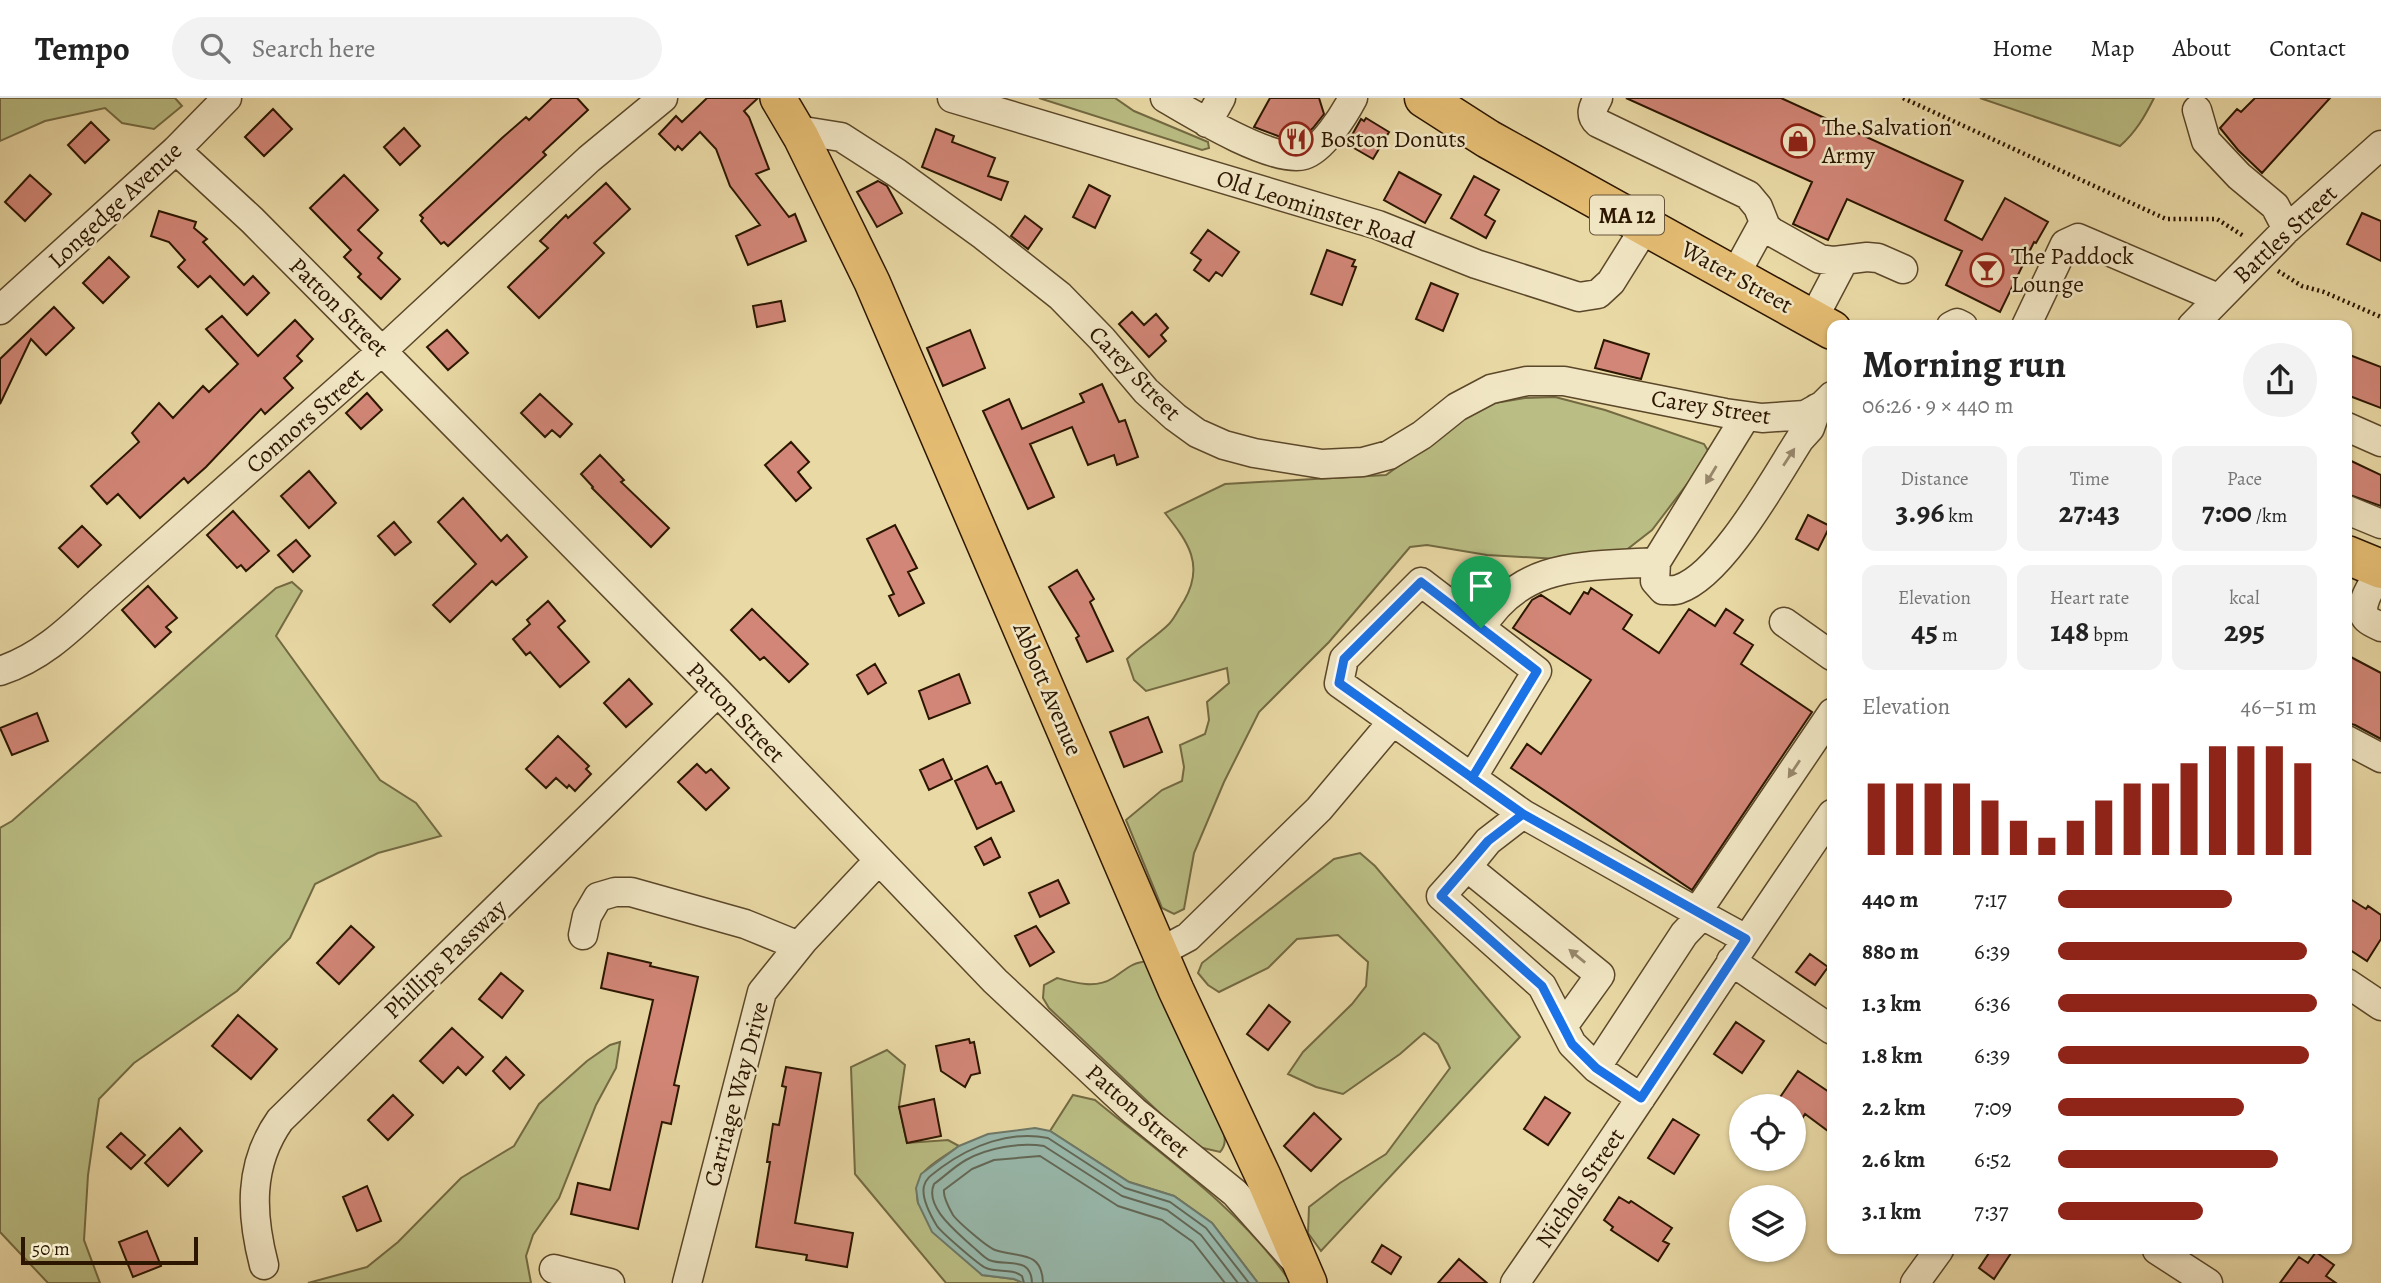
<!DOCTYPE html>
<meta charset="utf-8">
<style>
body{margin:0;font-family:Alegreya,serif;background:#f2f2f2;color:#222;height:100vh;display:flex;flex-direction:column;font-size:26px;white-space:nowrap}
*{box-sizing:border-box;margin:0}
p{font-size:23px;color:#767676}
.icon{flex:none;width:38px;height:38px;fill:none;stroke:currentColor;stroke-width:2;stroke-linecap:round;stroke-linejoin:round}
.map{position:relative;flex:1;overflow:hidden}
.sheet{position:absolute;left:1827px;top:222px;width:525px;height:934px;display:flex;flex-direction:column;background:#fff;border-radius:14px;box-shadow:0 2px 5px #0004}
.sheet>*{flex:none}
.controls{position:absolute;left:1729px;top:996px;display:grid;gap:14px}
.controls a{display:grid;place-items:center;width:77px;height:77px;border-radius:50%;background:#fff;box-shadow:0 2px 5px #0004;font-size:35px}
.scale{position:absolute;left:21px;bottom:18px;width:177px;box-sizing:border-box;padding-left:7px;border:4px solid #2c1600;border-top:0;font-size:19px;line-height:24px;white-space:nowrap;color:#2c1600;-webkit-text-stroke:5px #f1e6c4;paint-order:stroke}
.pin{position:absolute;display:grid;place-items:center;width:60px;height:60px;color:#fff;margin:-72px -30px;border-radius:50% 50% 50% 0;rotate:-45deg;box-shadow:0 0 7px #0007}
.pin .icon{rotate:45deg}
.round{display:grid;place-items:center;flex:none;width:74px;height:74px;border-radius:37px;background:#f2f2f2}
.head{display:flex;align-items:center;justify-content:space-between;height:119px;padding:0 35px}
h1{font-size:38px;font-weight:600;line-height:52px}
.figures{display:grid;grid-template-columns:repeat(3,1fr);gap:10px;height:119px;padding:7px 35px}
.figures div{display:grid;align-content:center;border-radius:14px;background:#f2f2f2;text-align:center}
.figures b{font-size:30px;font-weight:600}
.figures small{font-size:19px;font-weight:400}
.figures p{font-size:19px}
.chart{height:196px;padding:14px 35px}
.chart p{display:flex;justify-content:space-between}
.chart svg{width:100%;height:126px;margin-top:7px;stroke:#8f2418;stroke-width:6}
ul{padding:0 35px;list-style:none;font-size:23px}
li{display:grid;grid-template-columns:112px 84px 1fr;align-items:center;height:52px}
li i{height:18px;border-radius:9px;background:#8f2418}
header{display:flex;align-items:center;gap:42px;box-sizing:border-box;height:98px;padding:0 35px;background:#fff;border-bottom:2px solid #e0e0e0}
header strong{font-size:33px}
nav{display:flex;gap:38px;margin-inline-start:auto;font-size:24px}
.search{width:490px;height:63px;background:#f2f2f2;display:flex;align-items:center;gap:18px;box-sizing:border-box;padding:0 24px;border-radius:38px;color:#767676;font-size:26px}
.map>svg:first-child{display:block}
.green{fill:#babe84;stroke:#736a42;stroke-width:2}
.water{fill:#98b9ad;stroke:#6d7868;stroke-width:2}
.lines{fill:none;stroke-linecap:round;stroke-linejoin:round}
.shore{stroke:#626856;stroke-width:2}
.building{fill:#d28677;stroke:#2c1600;stroke-width:2}
.minor-casing{stroke:#5b4729;stroke-width:31}
.major-casing{stroke:#2c1600;stroke-width:38}
.highway-casing{stroke:#2c1600;stroke-width:41}
.path{stroke:#2c1600;stroke-width:4.5;stroke-dasharray:2 3.5;stroke-linecap:butt}
.minor{stroke:#f1e6c4;stroke-width:28}
.major{stroke:#e4bc72;stroke-width:35}
.highway{stroke:#e4bc72;stroke-width:38}
.oneway{fill:#98886c}
.route-casing{stroke:#fff;stroke-width:14}
.route{stroke:#1a73e8;stroke-width:9}
.labels{text-anchor:middle;stroke-width:5;stroke-linejoin:round;paint-order:stroke}
.shield{fill:#f1e6c4;stroke:#67543b;stroke-width:2}
.shield-label{font-size:23px;font-weight:bold;fill:#2c1600}
.poi-label{font-size:24px;fill:#2c1600;stroke:#f1e6c4;text-anchor:start}
.street-label{font-size:24px;fill:#2c1600;stroke:#f1e6c4}
</style>
<header>
<strong>Tempo</strong>
<div class="search"><svg class="icon" aria-label="search" viewBox="0 0 24 24"><circle cx="10" cy="10" r="6"/><path d="M15 15l6 6"/></svg>Search here</div>
<nav><a>Home</a><a>Map</a><a>About</a><a>Contact</a></nav>
</header>
<div class="map">
<svg width="2381" height="1185" viewBox="0 0 2381 1185">
<rect width="100%" height="100%" fill="#e9d9a5"/>
<filter id="stains"><feTurbulence type="fractalNoise" baseFrequency=".00286" numOctaves="4"/><feColorMatrix values="0 0 0 0 .2 0 0 0 0 .09 0 0 0 0 .02 0 0 0 .5 -.17"/></filter>
<radialGradient id="worn" r=".72"><stop offset=".6" stop-color="#630" stop-opacity="0"/><stop offset="1" stop-color="#630" stop-opacity=".3"/></radialGradient>
<!-- green -->
<path class="green" d="M0,0H175L182,8L154,31L122,25L105,10L45,23L0,43Z
M1039,0H1115L1134,13L1208,44L1209,50L1202,52Z
M1980,0H2154C2145,18 2136,34 2120,48Z
M1555,299L1605,312L1704,346L1710,356L1652,432L1625,453L1558,461L1487,457L1427,447L1410,449L1329,544L1259,614L1224,684L1194,755L1184,811L1174,816L1162,810L1126,722L1162,692L1182,683L1184,669L1180,647L1205,636L1209,622L1207,604L1229,585L1227,570L1146,593L1134,582L1127,561C1140,548 1156,539 1169,526C1175,520 1179,510 1184,503C1205,467 1188,444 1165,415L1225,386L1386,377L1483,307L1525,300Z
M292,484L302,493L276,538L380,682L416,705L441,738L378,755L315,786L290,840L237,893L134,965L99,1001L88,1077L84,1142L100,1185H48L0,1134V730L12,723L276,490Z
M1360,755L1375,768L1520,939L1321,1153L1308,1135L1309,1109L1340,1085L1386,1056L1450,970L1438,946L1424,935L1400,956L1343,996L1316,989L1288,976L1303,954L1352,906L1366,888L1368,864L1338,837L1297,841L1268,870L1219,894L1208,887L1198,875L1202,865L1334,761Z
M1148,863L1222,1029C1225,1039 1227,1046 1220,1054L1203,1050L1184,1038L1049,910L1043,900L1044,887L1057,880C1075,885 1096,891 1113,880C1127,871 1130,865 1148,863Z
M620,944L616,970L596,1007L559,1100L533,1137L526,1158L531,1185H308L367,1169L398,1144L461,1080L514,1048L539,1006L587,963L610,947Z
M887,952L905,967L899,1008L907,1045L948,1042L959,1048C935,1066 912,1071 918,1105L982,1177L1014,1181L1023,1185H946L855,1076L851,969Z
M1073,997L1095,1002C1163,1058 1241,1111 1291,1185H1258L1212,1125L1174,1098L1129,1084L1050,1033Z"/>
<!-- water -->
<path class="water" d="M1035,1030L1050,1033L1129,1084L1174,1098L1212,1125L1258,1185H1023L1014,1181L982,1177L932,1134L918,1105L916,1090L921,1076L959,1048L988,1036Z"/>
<g class="lines">
<!-- shore -->
<path class="shore" d="M1024,1185L1022,1178C1011,1170 998,1175 986,1170C980,1168 941,1134 937,1128C931,1118 921,1100 924,1088C926,1079 935,1075 942,1069C971,1048 1010,1032 1048,1040L1125,1090L1170,1104L1206,1130L1249,1185
M1032,1185C1031,1157 1006,1169 989,1162C983,1159 977,1152 972,1148C957,1134 924,1109 934,1086C945,1078 955,1068 966,1062C987,1050 1020,1044 1044,1048L1122,1098L1167,1112L1201,1137L1238,1185
M1043,1185C1042,1151 1017,1160 995,1152C987,1149 958,1124 953,1117C949,1110 943,1099 944,1092L972,1071L994,1062L1040,1058L1118,1108L1162,1122L1193,1144L1225,1185"/>
</g>
<!-- building -->
<path class="building" d="M552,0H577L588,12L543,54L546,57L448,148L444,144L441,146L421,123L423,120L420,117L502,40L526,19L529,22Z
M707,0H758L744,13L749,19L769,71L756,76L789,119L795,116L806,143L748,167L736,138L760,127L730,88L716,51L700,34L682,52L678,48L675,52L659,36L676,18L682,24Z
M1270,0H1319L1324,16L1313,30L1300,41L1278,38L1254,29Z
M1626,0H1781L1963,83L1945,122L1982,142L2005,100L2048,124L2036,145L2034,144L2000,214L1946,187L1962,153L1847,101L1828,142L1793,126L1812,84Z
M2255,0H2330L2262,75L2238,52L2220,30L2237,11L2241,14Z
M273,11L292,31L264,58L245,39Z
M1366,20L1389,34L1373,61L1347,46L1361,21L1364,23Z
M91,24L109,42L85,65L68,47Z
M404,30L420,48L400,67L384,49Z
M936,31L954,38L952,44L995,60L988,78L1008,84L1001,102L922,69Z
M1399,74L1441,97L1425,125L1384,102Z
M30,77L51,96L25,123L5,104Z
M344,77L378,112L358,132L382,155L378,160L400,181L381,201L358,179L361,176L344,159L351,152L310,110Z
M1474,78L1499,92L1485,117L1495,123L1486,140L1451,120Z
M878,83L887,88L902,115L877,129L857,94Z
M606,85L630,111L594,145L604,155L539,220L508,189L548,150L540,143L566,117L568,120Z
M1089,87L1110,98L1095,130L1073,119Z
M159,113L196,124L194,130L207,141L203,144L244,187L253,178L269,195L247,217L210,178L198,189L178,169L185,162L169,144L151,138Z
M2362,115L2381,123V163L2347,146Z
M1025,118L1042,131L1028,151L1011,138Z
M1208,132L1239,154L1222,178L1216,174L1209,183L1194,172L1201,162L1191,155Z
M1327,152L1355,162L1352,168L1356,169L1342,207L1311,196Z
M109,159L129,179L103,205L83,185Z
M1431,185L1458,196L1443,233L1416,221Z
M781,203L785,223L757,229L753,208Z
M54,209L74,230L46,257L31,241L0,306V261Z
M1132,214L1144,227L1156,216L1168,230L1161,237L1166,243L1149,259L1119,226Z
M222,218L258,258L295,222L313,241L297,258L302,263L284,280L293,290L265,316L261,311L206,369L188,385L184,380L140,420L118,396L107,406L91,388L139,344L132,335L159,305L173,320L203,288L209,294L238,266L206,231Z
M447,232L468,255L448,272L427,249Z
M970,232L985,270L943,288L927,250Z
M1604,242L1649,256L1641,281L1595,270Z
M2347,256L2381,269V310L2347,297Z
M1102,286L1119,324L1125,322L1138,359L1117,367L1114,357L1088,367L1072,329L1030,346L1054,399L1028,411L983,313L1009,301L1022,331L1084,304L1080,296Z
M367,295L382,312L361,331L346,315Z
M540,296L572,326L560,339L552,332L545,339L521,315Z
M791,344L809,364L798,374L811,390L796,403L765,367Z
M600,357L624,382L621,384L669,430L651,449L592,390L593,389L581,376Z
M2347,361L2381,377V408L2347,396Z
M309,373L336,405L309,430L281,398Z
M463,400L501,443L507,437L527,459L496,487L492,483L450,524L433,507L476,466L438,424Z
M233,413L269,453L246,473L241,467L237,470L207,437Z
M1808,417L1830,428L1818,452L1796,441Z
M394,424L411,444L395,457L378,438Z
M895,427L917,470L908,474L924,505L899,518L889,498L894,496L867,441Z
M82,428L101,447L78,469L59,450Z
M296,442L310,458L293,474L278,457Z
M1077,472L1094,501L1090,504L1113,553L1087,564L1076,540L1079,538L1049,489Z
M148,488L177,520L166,529L171,534L155,549L122,512Z
M1591,490L1632,517L1623,531L1659,555L1689,511L1715,528L1726,511L1743,522L1734,535L1753,547L1741,566L1812,614L1692,792L1511,670L1527,646L1541,656L1591,582L1513,530L1532,502L1541,497L1570,516L1584,494L1588,496Z
M548,503L565,523L558,529L589,564L560,589L530,554L526,557L513,541L530,526L527,522Z
M752,511L808,566L789,584L764,559L760,562L731,532Z
M2347,557L2381,575V641L2355,627L2347,625Z
M875,566L886,585L868,596L857,577Z
M959,576L970,605L929,621L919,593Z
M629,581L652,606L626,629L604,605Z
M37,615L48,643L12,657L0,630Z
M1148,619L1162,654L1124,669L1110,634Z
M558,638L589,668L586,671L591,676L575,693L569,687L567,690L556,680L546,690L526,671Z
M943,661L952,681L929,692L920,672Z
M697,666L706,675L711,671L729,690L706,712L678,684Z
M987,668L996,686L1001,684L1014,713L977,731L955,683Z
M991,740L1000,759L984,767L975,749Z
M1058,782L1069,805L1040,819L1029,795Z
M2347,799L2366,811L2368,808L2381,817V841L2367,863L2347,850Z
M351,828L374,849L339,886L317,865Z
M1036,828L1054,854L1030,868L1015,838Z
M608,855L651,865L650,868L698,879L674,987L679,988L671,1026L662,1024L638,1131L571,1116L578,1085L610,1092L653,902L601,890Z
M1810,856L1828,869L1815,887L1796,874Z
M501,875L523,893L502,920L479,901Z
M1269,907L1290,924L1268,952L1247,936Z
M238,917L277,951L251,981L212,948Z
M1736,924L1764,943L1742,975L1714,956Z
M452,930L483,959L466,977L458,969L443,985L420,963Z
M969,941L970,945L974,944L980,975L971,977L965,989L941,973L936,948Z
M506,959L524,977L510,991L493,973Z
M786,969L821,975L795,1125L853,1135L847,1169L806,1162L807,1157L756,1149L770,1064H767L773,1026L779,1027L786,989L782,988Z
M1798,973L1832,996V1036L1805,1016L1794,1034V1008H1774Z
M393,997L413,1017L388,1042L368,1022Z
M1545,999L1570,1015L1548,1047L1524,1031Z
M934,1001L941,1038L907,1045L899,1009Z
M1314,1015L1341,1041L1311,1073L1284,1048Z
M1673,1021L1699,1037L1674,1076L1648,1060Z
M180,1030L202,1053L168,1088L145,1065Z
M121,1035L145,1057L131,1071L107,1049Z
M367,1088L381,1123L357,1133L343,1099Z
M1619,1099L1629,1105L1631,1103L1672,1130L1663,1143L1669,1146L1658,1163L1611,1132L1613,1129L1604,1122Z
M147,1133L161,1168L133,1179L119,1144Z
M1382,1147L1401,1159L1391,1176L1372,1164Z
M1991,1152H2013L1994,1181L1979,1170Z
M2316,1154L2334,1167L2326,1178L2336,1185H2280L2299,1159L2308,1165Z
M1459,1161L1487,1185H1438Z"/>
<g class="lines">
<defs>
<path id="minor" d="M952,0L1378,127L1476,166L1579,199L1598,196L1611,184L1646,128
M1165,0C1192,16 1274,66 1304,57C1323,51 1344,17 1353,0
M1598,0C1593,9 1589,17 1598,25L1748,97L1758,109L1766,129L1772,134L1820,161L1834,163L1867,159L1878,160L1903,171
M2197,12L2206,43L2239,78L2275,108L2287,131
M1207,25L1221,0
M797,32L841,39L897,75L984,138L1060,198L1102,241L1146,293L1175,319L1197,335L1224,347L1254,355L1322,366L1363,364L1389,357L1422,337L1457,309L1491,291L1527,283H1564L1725,315L1762,320L1805,317L1823,307L1832,298
M176,52L252,122L382,253L718,594L995,883L1134,1013L1235,1095L1293,1160
M1735,177L1764,124
M0,212L176,52L227,0
M1813,221L1844,162
M1951,228L1957,225L1963,228
M2026,228L2065,146L2078,140L2218,200
M2192,228L2287,131L2381,47
M1746,318L1656,464L1655,483L1663,492C1668,492 1674,493 1679,491C1722,477 1775,380 1800,341L1810,330L1817,310
M2347,329L2381,344
M2347,412L2381,426
M2381,472C2375,483 2356,508 2366,520C2369,524 2376,526 2381,529
M1784,524L1832,558
M1481,530C1522,462 1586,469 1656,464
M0,573C40,560 68,533 98,505L382,253L589,61L663,0
M2347,642L2381,660
M1472,680L1537,573L1421,484L1344,561L1339,585L1523,716L1702,817
M1467,769L1488,743L1523,716
M1697,814L1832,615
M583,837L587,818L598,799L615,794H631L745,826L799,848
M1160,854L1188,839L1319,711L1393,623
M1731,863L1832,932
M2347,885L2381,908
M1564,927L1600,877L1467,769L1441,798L1542,888L1572,946L1596,970L1641,1000
M1596,970L1684,836L1702,817L1746,841
M2157,1152L2208,1185
M264,1167C251,1117 248,1067 280,1022L718,594
M554,1171L610,1185
M687,1185L762,894L803,843L878,763
M1515,1185C1623,1030 1725,871 1832,716
M1915,1185L1939,1152"/>
<path id="major" d="M778,0L801,39L872,184L1176,892L1263,1078L1309,1185"/>
<path id="highway" d="M1424,0L1488,41L1832,232
M2347,457L2381,471"/>
</defs>
<!-- minor casing -->
<use href="#minor" class="minor-casing"/>
<!-- major casing -->
<use href="#major" class="major-casing"/>
<!-- highway casing -->
<use href="#highway" class="highway-casing"/>
<!-- path -->
<path class="path" d="M1903,0L2166,121H2217L2245,139
M2278,173L2302,188L2324,194L2381,219"/>
<!-- minor -->
<use href="#minor" class="minor"/>
<!-- major -->
<use href="#major" class="major"/>
<!-- highway -->
<use href="#highway" class="highway"/>
</g>
<!-- one-way arrows -->
<defs><path id="oneway-solid" d="M-6-.8H1V-3.2L6.5 0L1 3.2V.8H-6Z" transform="scale(1.75)"/></defs>
<g class="oneway">
<use href="#oneway-solid" transform="translate(1789 359) rotate(-57)"/>
<use href="#oneway-solid" transform="translate(1711 377) rotate(121)"/>
<use href="#oneway-solid" transform="translate(1794 671) rotate(124)"/>
<use href="#oneway-solid" transform="translate(1577 858) rotate(-141)"/>
</g>
<g class="lines">
<defs>
<path id="route" d="M1481,530L1421,484L1344,561L1339,585L1523,716L1488,743L1441,798L1542,888L1572,946L1596,970L1641,1000L1746,841L1523,716L1472,680L1537,573L1481,530"/>
</defs>
<!-- route casing -->
<use href="#route" class="route-casing"/>
<!-- route -->
<use href="#route" class="route"/>
</g>
<!-- icons -->
<defs>
<symbol id="restaurant-ring" viewBox="-11 -11 22 22"><circle r="9.5" fill="#f1e6c4" stroke="#8f2418" stroke-width="1.5"/><path d="M-5-6h1v4h1v-4h1v4h1v-4h1v5L-1.5 .5V6h-2V.5L-5-1ZM5-6V6H3V1.5H1.5Q1.5-4 5-6Z" fill="#8f2418"/></symbol>
<symbol id="shop-ring" viewBox="-11 -11 22 22"><circle r="9.5" fill="#f1e6c4" stroke="#8f2418" stroke-width="1.5"/><path d="M-5-2.5h2.3a2.7 3.5 0 0 1 5.4 0H5L5.5 6h-11ZM-1.5-2.5h3a1.5 2.3 0 0 0-3 0Z" fill="#8f2418"/></symbol>
<symbol id="bar-ring" viewBox="-11 -11 22 22"><circle r="9.5" fill="#f1e6c4" stroke="#8f2418" stroke-width="1.5"/><path d="M-6-5H6L.8 .8V4.5H3.5V6h-7V4.5H-.8V.8Z" fill="#8f2418"/></symbol>
</defs>
<g fill-rule="evenodd">
<use href="#restaurant-ring" x="1277" y="22" width="38" height="38"/>
<use href="#shop-ring" x="1779" y="24" width="38" height="38"/>
<use href="#bar-ring" x="1968" y="153" width="38" height="38"/>
</g>
<g class="labels">
<!-- shield labels -->
<rect class="shield" x="1590" y="97.5" width="74" height="39" rx="5"/>
<g class="shield-label">
<text x="1627" y="125">MA 12</text>
</g>
<!-- poi labels -->
<g class="poi-label">
<text x="1822" y="37">The Salvation<tspan x="1822" dy="28">Army</tspan></text>
<text x="1320" y="49">Boston Donuts</text>
<text x="2011" y="166">The Paddock<tspan x="2011" dy="28">Lounge</tspan></text>
</g>
<!-- street labels -->
<g class="street-label">
<text transform="translate(115 107) rotate(-43)" y="8">Longedge Avenue</text>
<text transform="translate(1316 111) rotate(18)" y="8">Old Leominster Road</text>
<text transform="translate(2285 136) rotate(-43)" y="8">Battles Street</text>
<text transform="translate(1737 179) rotate(29)" y="8">Water Street</text>
<text transform="translate(339 209) rotate(45)" y="8">Patton Street</text>
<text transform="translate(1135 275) rotate(46)" y="8">Carey Street</text>
<text transform="translate(1711 309) rotate(9)" y="8">Carey Street</text>
<text transform="translate(305 322) rotate(-41)" y="8">Connors Street</text>
<text transform="translate(1048 591) rotate(67)" y="8">Abbott Avenue</text>
<text transform="translate(736 614) rotate(46)" y="8">Patton Street</text>
<text transform="translate(445 861) rotate(-44)" y="8">Phillips Passway</text>
<text transform="translate(736 996) rotate(-75)" y="8">Carriage Way Drive</text>
<text transform="translate(1138 1013) rotate(41)" y="8">Patton Street</text>
<text transform="translate(1580 1090) rotate(-56)" y="8">Nichols Street</text>
</g>
</g>
<rect width="100%" height="100%" filter="url(#stains)"/>
<rect width="100%" height="100%" fill="url(#worn)"/>
</svg>
<div class="controls">
<a><svg class="icon" aria-label="locate" viewBox="0 0 24 24"><circle cx="12" cy="12" r="6"/><path d="M12 2v4M12 18v4M2 12h4M18 12h4"/></svg></a>
<a><svg class="icon" aria-label="layers" viewBox="0 0 24 24"><path d="M12 4l9 5-9 5-9-5zM3 14l9 5 9-5"/></svg></a>
</div>
<div class="scale">50 m</div>
<div class="pin" style="left:1481px;top:530px;background:#1e9e55"><svg class="icon" aria-label="arrive" viewBox="0 0 24 24"><path d="M6 21V4h12l-3 4 3 4H6"/></svg></div>
<section class="sheet">
<div class="head"><div><h1>Morning run</h1><p>06:26 · 9 × 440 m</p></div><a class="round"><svg class="icon" aria-label="share" viewBox="0 0 24 24"><path d="M12 15V3M7 8l5-5 5 5M5 13v7h14v-7"/></svg></a></div>
<div class="figures">
<div><p>Distance</p><b>3.96<small> km</small></b></div>
<div><p>Time</p><b>27:43</b></div>
<div><p>Pace</p><b>7:00<small> /km</small></b></div>
</div>
<div class="figures">
<div><p>Elevation</p><b>45<small> m</small></b></div>
<div><p>Heart rate</p><b>148<small> bpm</small></b></div>
<div><p>kcal</p><b>295</b></div>
</div>
<div class="chart"><p><span>Elevation</span>46–51 m</p>
<svg viewBox="0 0 160 44" preserveAspectRatio="none"><path d="M5 44V19M15 44V19M25 44V19M35 44V19M45 44V25M55 44V32M65 44V38M75 44V32M85 44V25M95 44V19M105 44V19M115 44V12M125 44V6M135 44V6M145 44V6M155 44V12"/></svg>
</div>
<ul>
<li><b>440 m</b>7:17<i style="width:67%"></i></li>
<li><b>880 m</b>6:39<i style="width:96%"></i></li>
<li><b>1.3 km</b>6:36<i style="width:100%"></i></li>
<li><b>1.8 km</b>6:39<i style="width:97%"></i></li>
<li><b>2.2 km</b>7:09<i style="width:72%"></i></li>
<li><b>2.6 km</b>6:52<i style="width:85%"></i></li>
<li><b>3.1 km</b>7:37<i style="width:56%"></i></li>
</ul>
</section>
</div>
